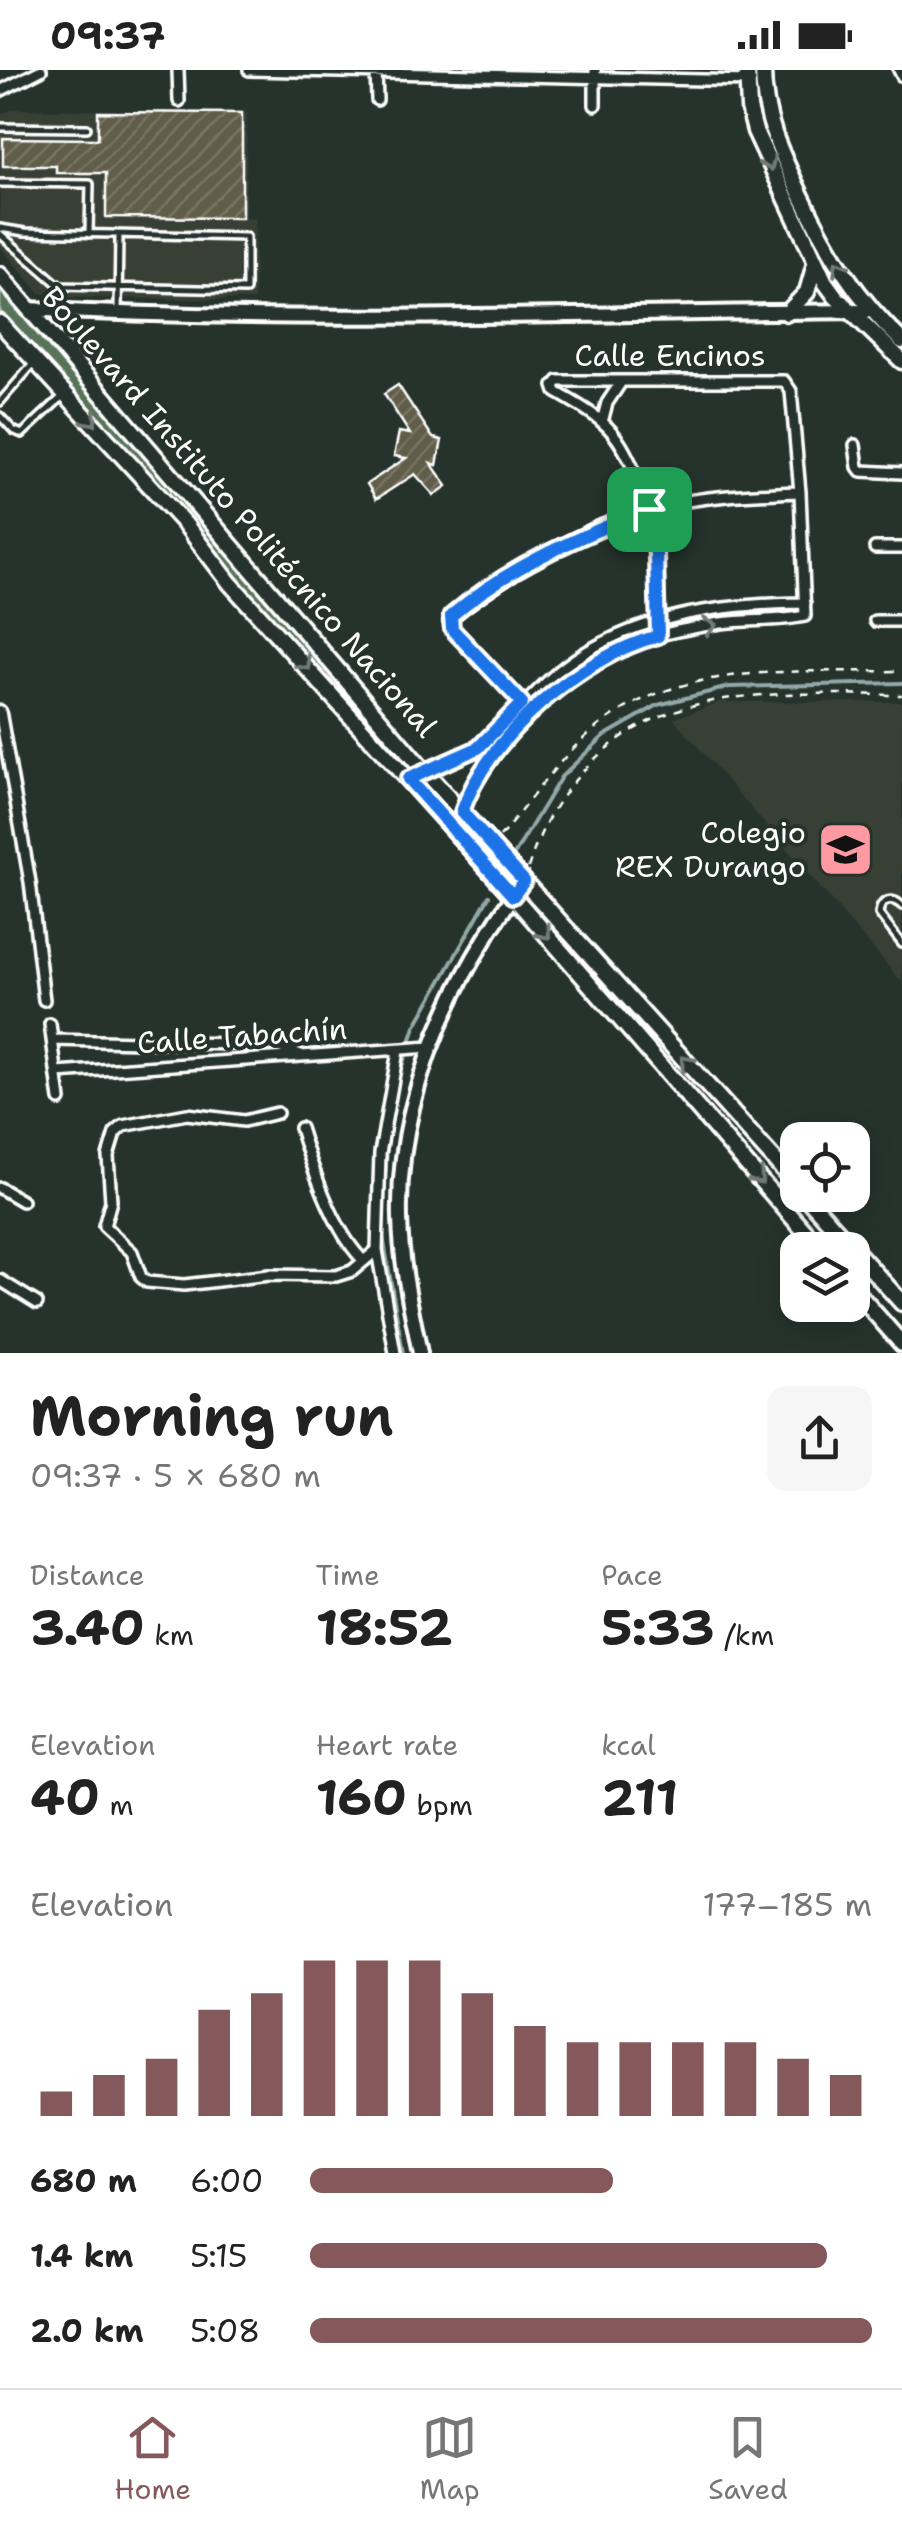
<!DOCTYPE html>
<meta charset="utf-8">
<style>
body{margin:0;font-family:"Shantell Sans",sans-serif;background:#f6f6f6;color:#222;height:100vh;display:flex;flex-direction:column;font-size:38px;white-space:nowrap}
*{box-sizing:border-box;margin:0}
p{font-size:32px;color:#767676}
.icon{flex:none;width:55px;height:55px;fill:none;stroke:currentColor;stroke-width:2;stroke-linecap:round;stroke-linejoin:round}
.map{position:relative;height:1283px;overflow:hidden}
.sheet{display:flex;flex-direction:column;background:#fff;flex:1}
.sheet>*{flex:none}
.buttons{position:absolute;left:780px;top:1052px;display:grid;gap:20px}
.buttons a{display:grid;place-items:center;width:90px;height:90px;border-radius:20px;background:#fff;box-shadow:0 5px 25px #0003;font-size:50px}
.pin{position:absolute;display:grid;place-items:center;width:85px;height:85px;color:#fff;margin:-42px;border-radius:20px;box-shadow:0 5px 15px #0006}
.round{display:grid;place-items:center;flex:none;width:105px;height:105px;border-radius:20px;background:#f6f6f6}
.headline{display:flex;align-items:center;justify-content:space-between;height:170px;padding:0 30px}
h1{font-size:55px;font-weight:700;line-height:75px}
.stats{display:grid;grid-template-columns:repeat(3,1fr);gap:15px;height:170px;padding:10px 30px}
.stats div{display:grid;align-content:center}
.stats b{font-size:50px;font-weight:700}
.stats small{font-size:28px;font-weight:400}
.stats p{font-size:28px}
.chart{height:280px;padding:20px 30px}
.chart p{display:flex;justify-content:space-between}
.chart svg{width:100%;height:180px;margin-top:10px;stroke:#85585c;stroke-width:6}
ul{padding:0 30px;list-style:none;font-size:32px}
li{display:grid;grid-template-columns:160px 120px 1fr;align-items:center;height:75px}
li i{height:25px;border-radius:12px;background:#85585c}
.status{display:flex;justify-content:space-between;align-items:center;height:70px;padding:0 50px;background:#fff;direction:ltr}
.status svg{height:28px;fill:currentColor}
.tab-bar{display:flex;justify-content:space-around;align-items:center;height:140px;border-top:2px solid #e0e0e0;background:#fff;font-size:28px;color:#767676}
.tab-bar a{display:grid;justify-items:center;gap:5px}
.tab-bar .active{color:#85585c}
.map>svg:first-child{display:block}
.built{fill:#384036}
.grass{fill:#58735a;stroke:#acb9ac;stroke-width:2.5}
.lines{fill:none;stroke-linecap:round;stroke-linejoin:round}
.stream{stroke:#92a9a7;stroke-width:4}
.building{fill:url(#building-hatch);stroke:#fff;stroke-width:2.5}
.lane-casing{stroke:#fff;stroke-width:12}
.street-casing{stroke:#fff;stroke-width:16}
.secondary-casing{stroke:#fff;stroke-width:20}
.primary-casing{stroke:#fff;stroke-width:21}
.path{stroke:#fff;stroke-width:2.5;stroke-dasharray:8 8;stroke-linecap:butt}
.lane{stroke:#26332d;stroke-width:5}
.street{stroke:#26332d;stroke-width:9}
.secondary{stroke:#26332d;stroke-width:12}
.primary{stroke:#26332d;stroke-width:14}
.oneway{stroke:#727a76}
.route-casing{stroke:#fff;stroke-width:20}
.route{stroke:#1a73e8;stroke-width:12}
.labels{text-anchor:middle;stroke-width:8;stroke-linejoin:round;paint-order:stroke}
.street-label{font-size:30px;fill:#fff;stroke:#26332d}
.poi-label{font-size:30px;fill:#fff;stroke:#26332d;text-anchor:end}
</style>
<div class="status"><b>09:37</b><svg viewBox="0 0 49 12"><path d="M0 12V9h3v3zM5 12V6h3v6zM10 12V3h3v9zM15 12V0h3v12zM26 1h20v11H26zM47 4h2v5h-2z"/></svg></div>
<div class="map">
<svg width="902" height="1283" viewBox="0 0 902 1283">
<defs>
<pattern id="building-hatch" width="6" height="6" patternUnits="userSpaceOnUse" patternTransform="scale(2.5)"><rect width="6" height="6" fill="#615d4a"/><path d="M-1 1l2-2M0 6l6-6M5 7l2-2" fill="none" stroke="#797565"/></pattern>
</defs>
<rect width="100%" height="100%" fill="#26332d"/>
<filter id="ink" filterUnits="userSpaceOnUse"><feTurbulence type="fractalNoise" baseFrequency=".01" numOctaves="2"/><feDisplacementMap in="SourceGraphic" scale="20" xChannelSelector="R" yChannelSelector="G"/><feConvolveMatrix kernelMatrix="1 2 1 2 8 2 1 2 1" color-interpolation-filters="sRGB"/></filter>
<g filter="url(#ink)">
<!-- built -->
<path class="built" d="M15,39L247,43L245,148L255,149L254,230L52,227L39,222L0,177V44Z
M720,632H902V912L674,649Z"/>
<!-- grass -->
<path class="grass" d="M0,221L402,684L395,690L0,241Z"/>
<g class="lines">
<!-- stream -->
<path class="stream" d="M511,790L561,707L604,666L658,635L729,617L902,613
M397,1011L415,957L489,826
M388,1060L382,1160L403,1283"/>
</g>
<!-- building -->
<path class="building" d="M98,42L242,43V148L106,147V103H56V96H3V68L98,69Z
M398,315L433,368L442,370L437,395L431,393L447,416L434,425L415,404L376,429L367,414L406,388L394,386L399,362L410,364L384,324Z"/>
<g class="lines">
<defs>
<path id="lane" d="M0,57L87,58
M0,113L90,114L89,164
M0,158L25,162L246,167V220L60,216L0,164
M118,242L119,165
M0,332L34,293
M0,346L13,360L22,364L64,325
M902,836C892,826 880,830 879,844L902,874"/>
<path id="street" d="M178,0L179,31
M249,0L751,11
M376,0L377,30
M595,0V35
M899,0L902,6
M0,21L41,0
M602,352L607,333L621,312
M855,375L858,397L861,401L902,403
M875,478H902
M875,551H902
M0,641L30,812L44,930
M532,643L452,559L449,552L454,544C513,502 581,456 653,438C700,426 751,424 800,422
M424,701C442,693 463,687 480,676C511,653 533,621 564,597C633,545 721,534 805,533
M462,742C486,673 566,602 632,574C659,563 693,558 721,553C748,549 779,552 805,546L800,422L791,321L784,311H558L554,316L556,322C571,331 589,340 602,352C618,365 628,386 636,405C659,459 655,509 658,567
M50,954L60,1030
M52,970L273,975L301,985
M57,1003L431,977
M277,1043L244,1051L187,1044L123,1056L115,1063L108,1086L111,1131L104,1156L132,1182L141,1207L147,1212L184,1215L269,1205L336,1206L352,1201L377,1180
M300,1058C312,1097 335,1164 364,1191
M0,1118L22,1131
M0,1210L37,1233
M395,1283L377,1180L380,1083L398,981"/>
<path id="secondary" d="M28,239C309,254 590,243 870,241
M420,1283C411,1238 401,1194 400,1148C397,1024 452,909 524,811"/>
<path id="primary" d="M747,0L749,38L755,61L825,212L836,227L902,291
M763,0C763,47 781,84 801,125C828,181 856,228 902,271
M0,205L424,701L798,1116
M787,243L807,222L815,194
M0,253L185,454L230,513L513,826L821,1180
M805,1125L902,1233
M852,1217L902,1274"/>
</defs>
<!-- lane casing -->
<use href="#lane" class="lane-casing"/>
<!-- street casing -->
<use href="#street" class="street-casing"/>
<!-- secondary casing -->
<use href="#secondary" class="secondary-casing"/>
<!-- primary casing -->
<use href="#primary" class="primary-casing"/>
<!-- path -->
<path class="path" d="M500,767C531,730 559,687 597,657C683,590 800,603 902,601
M528,798C540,759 557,729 585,699C669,608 789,625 902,625"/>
<!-- lane -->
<use href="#lane" class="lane"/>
<!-- street -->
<use href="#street" class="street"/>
<!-- secondary -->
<use href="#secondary" class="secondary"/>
<!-- primary -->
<use href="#primary" class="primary"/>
</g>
<!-- one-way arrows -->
<defs><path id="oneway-chevron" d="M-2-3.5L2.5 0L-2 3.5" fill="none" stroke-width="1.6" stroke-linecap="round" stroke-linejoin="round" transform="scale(2.5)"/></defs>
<g class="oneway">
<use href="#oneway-chevron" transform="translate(769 94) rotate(66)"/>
<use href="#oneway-chevron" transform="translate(839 197) rotate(-122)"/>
<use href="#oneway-chevron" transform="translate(91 350) rotate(48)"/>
<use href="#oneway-chevron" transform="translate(710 556) rotate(-11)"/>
<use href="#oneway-chevron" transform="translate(305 594) rotate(48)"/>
<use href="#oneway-chevron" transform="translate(545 863) rotate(49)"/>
<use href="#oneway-chevron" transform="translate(686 992) rotate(-132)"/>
<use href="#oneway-chevron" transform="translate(758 1108) rotate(49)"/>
</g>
</g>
<g class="lines" filter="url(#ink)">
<defs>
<path id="route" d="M649,439L656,484L658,566C582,586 487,666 462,742L524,811L513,826L408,709L478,678L522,633L452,559L451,546C507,497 581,466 649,439Z"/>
</defs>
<!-- route casing -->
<use href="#route" class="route-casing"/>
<!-- route -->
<use href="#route" class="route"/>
</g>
<!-- icons -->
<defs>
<symbol id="school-square" viewBox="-11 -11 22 22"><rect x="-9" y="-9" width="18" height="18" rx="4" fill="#ff9aa2" stroke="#26332d"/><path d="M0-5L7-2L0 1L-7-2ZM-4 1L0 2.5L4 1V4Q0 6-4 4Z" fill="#111"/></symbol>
</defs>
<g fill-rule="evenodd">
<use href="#school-square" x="814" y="748" width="63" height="63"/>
</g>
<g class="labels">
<!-- street labels -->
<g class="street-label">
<text x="670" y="296">Calle Encinos</text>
<text transform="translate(239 442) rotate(49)" y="10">Boulevard Instituto Politécnico Nacional</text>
<text transform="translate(242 966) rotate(-4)" y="10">Calle Tabachín</text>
</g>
<!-- poi labels -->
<g class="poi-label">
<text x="806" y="773">Colegio<tspan x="806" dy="34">REX Durango</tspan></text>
</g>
</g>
</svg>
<div class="buttons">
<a><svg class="icon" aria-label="locate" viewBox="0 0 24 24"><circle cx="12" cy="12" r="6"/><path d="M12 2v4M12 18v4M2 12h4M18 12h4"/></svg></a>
<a><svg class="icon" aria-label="layers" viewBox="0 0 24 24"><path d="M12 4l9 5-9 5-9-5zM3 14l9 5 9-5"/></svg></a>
</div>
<div class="pin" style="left:649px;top:439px;background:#1e9e55"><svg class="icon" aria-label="arrive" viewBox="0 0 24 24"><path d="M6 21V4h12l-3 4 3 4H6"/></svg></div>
</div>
<section class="sheet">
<div class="headline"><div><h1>Morning run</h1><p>09:37 · 5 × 680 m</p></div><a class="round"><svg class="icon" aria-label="share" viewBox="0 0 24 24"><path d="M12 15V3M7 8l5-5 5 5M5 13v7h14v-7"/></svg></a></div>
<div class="stats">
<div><p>Distance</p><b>3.40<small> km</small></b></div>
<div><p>Time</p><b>18:52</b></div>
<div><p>Pace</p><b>5:33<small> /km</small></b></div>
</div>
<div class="stats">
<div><p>Elevation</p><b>40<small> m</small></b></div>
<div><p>Heart rate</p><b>160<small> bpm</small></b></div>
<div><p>kcal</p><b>211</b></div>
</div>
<div class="chart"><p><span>Elevation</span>177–185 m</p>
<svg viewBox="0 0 160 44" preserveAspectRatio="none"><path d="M5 44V38M15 44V34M25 44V30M35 44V18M45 44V14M55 44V6M65 44V6M75 44V6M85 44V14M95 44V22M105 44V26M115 44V26M125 44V26M135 44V26M145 44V30M155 44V34"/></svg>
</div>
<ul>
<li><b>680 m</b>6:00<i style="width:54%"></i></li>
<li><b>1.4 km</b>5:15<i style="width:92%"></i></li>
<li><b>2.0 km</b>5:08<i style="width:100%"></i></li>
</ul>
</section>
<nav class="tab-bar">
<a class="active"><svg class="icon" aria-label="home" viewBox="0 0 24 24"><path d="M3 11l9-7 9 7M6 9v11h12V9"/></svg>Home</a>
<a><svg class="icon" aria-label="map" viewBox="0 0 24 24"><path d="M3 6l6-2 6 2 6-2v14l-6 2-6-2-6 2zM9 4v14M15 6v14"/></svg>Map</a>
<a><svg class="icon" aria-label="saved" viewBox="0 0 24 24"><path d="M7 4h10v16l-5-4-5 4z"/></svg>Saved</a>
</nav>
